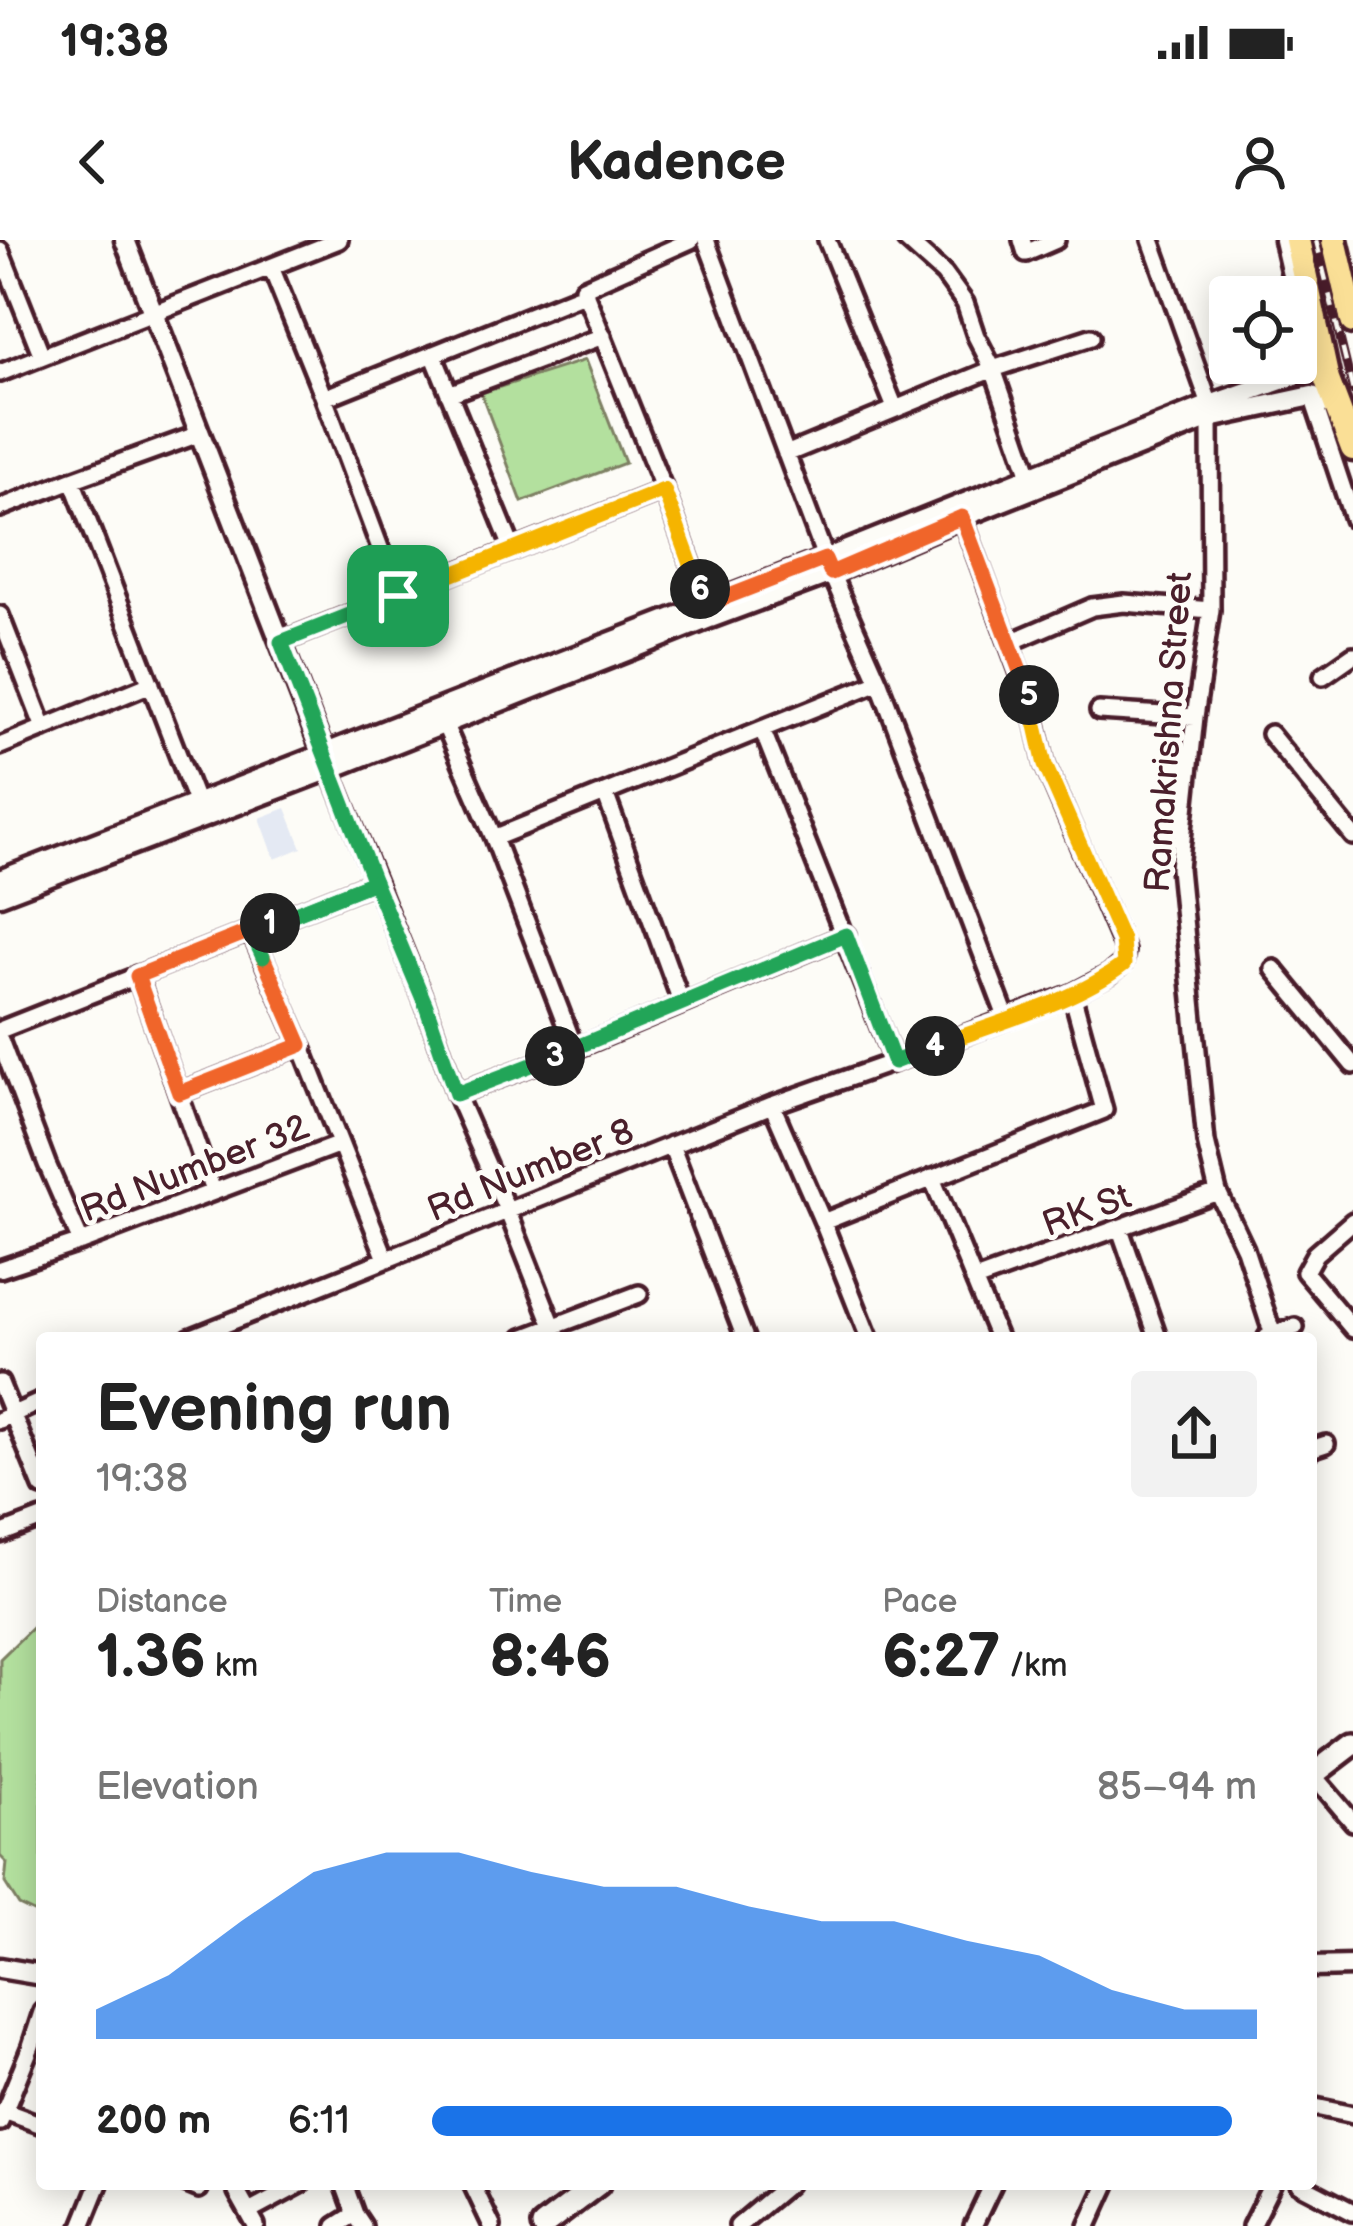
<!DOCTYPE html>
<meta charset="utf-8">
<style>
body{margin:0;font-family:"Balsamiq Sans",sans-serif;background:#f2f2f2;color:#222;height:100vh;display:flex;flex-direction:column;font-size:45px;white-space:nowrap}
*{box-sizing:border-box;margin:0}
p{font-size:39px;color:#767676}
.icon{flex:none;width:66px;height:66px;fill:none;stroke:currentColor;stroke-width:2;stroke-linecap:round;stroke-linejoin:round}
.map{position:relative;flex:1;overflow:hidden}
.sheet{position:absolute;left:36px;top:1092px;width:1281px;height:858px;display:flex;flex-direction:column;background:#fff;border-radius:12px;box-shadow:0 6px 30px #0003}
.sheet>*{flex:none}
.buttons{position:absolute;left:1209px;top:36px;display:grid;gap:24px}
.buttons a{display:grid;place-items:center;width:108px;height:108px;border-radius:12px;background:#fff;box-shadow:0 6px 30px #0003;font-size:60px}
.pin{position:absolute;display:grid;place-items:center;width:102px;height:102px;color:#fff;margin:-51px;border-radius:24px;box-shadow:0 6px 18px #0006}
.km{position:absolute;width:60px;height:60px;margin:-30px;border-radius:50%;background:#222;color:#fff;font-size:33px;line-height:60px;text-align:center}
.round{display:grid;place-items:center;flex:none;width:126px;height:126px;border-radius:12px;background:#f2f2f2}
.summary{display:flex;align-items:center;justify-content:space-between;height:204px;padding:0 60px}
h1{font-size:66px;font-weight:800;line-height:90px}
.metrics{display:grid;grid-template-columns:repeat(3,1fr);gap:18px;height:204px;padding:12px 60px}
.metrics div{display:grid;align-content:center}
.metrics b{font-size:60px;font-weight:800}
.metrics small{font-size:33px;font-weight:400}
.metrics p{font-size:33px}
.chart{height:336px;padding:24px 60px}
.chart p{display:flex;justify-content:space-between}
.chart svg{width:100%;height:216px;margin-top:12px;fill:#1a73e8;opacity:.7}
ul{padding:0 60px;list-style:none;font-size:39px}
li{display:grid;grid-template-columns:192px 144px 1fr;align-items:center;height:90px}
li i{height:30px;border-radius:15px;background:#1a73e8}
.status{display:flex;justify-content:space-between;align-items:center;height:84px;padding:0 60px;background:#fff;direction:ltr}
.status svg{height:33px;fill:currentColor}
header{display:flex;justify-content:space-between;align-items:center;height:156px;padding:0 60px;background:#fff;font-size:54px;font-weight:800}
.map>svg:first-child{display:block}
.built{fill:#e4e9f3}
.green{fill:#b3e09e;stroke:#7e8064;stroke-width:3}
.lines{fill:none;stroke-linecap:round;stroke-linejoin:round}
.minor-casing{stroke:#4a1f2b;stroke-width:24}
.tertiary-casing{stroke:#4a1f2b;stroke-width:27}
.secondary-casing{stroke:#4a1f2b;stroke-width:30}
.trunk-casing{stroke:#4a1f2b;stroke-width:33}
.minor{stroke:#fdfcf7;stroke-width:15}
.tertiary{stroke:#fdfcf7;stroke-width:18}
.secondary{stroke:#fdfcf7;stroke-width:21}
.trunk{stroke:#fadf96;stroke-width:24}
.rail-casing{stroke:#4a1f2b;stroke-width:9}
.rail{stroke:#fdfcf7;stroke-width:4.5;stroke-dasharray:14;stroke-linecap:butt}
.split-1-casing{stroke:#fff;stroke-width:24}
.split-2-casing{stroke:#fff;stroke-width:24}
.split-3-casing{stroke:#fff;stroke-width:24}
.split-4-casing{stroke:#fff;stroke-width:24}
.split-5-casing{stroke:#fff;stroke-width:24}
.split-6-casing{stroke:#fff;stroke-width:24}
.split-7-casing{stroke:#fff;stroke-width:24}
.split-1{stroke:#22a559;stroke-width:15}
.split-2{stroke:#f0652b;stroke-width:15}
.split-3{stroke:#22a559;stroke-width:15}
.split-4{stroke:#22a559;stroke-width:15}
.split-5{stroke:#f5b400;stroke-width:15}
.split-6{stroke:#f0652b;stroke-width:15}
.split-7{stroke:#f5b400;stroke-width:15}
.labels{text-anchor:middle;stroke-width:10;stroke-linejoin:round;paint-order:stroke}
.street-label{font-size:36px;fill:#4a1f2b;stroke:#fdfcf7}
</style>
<div class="status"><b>19:38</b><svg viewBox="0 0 49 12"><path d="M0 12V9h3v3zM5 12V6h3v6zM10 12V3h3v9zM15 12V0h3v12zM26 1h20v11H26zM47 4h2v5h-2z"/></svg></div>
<header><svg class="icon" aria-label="back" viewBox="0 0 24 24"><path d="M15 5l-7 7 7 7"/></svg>Kadence<svg class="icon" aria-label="person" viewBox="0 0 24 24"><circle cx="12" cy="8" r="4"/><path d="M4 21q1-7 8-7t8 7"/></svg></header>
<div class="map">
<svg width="1353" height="1986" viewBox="0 0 1353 1986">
<rect width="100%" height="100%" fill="#fdfcf7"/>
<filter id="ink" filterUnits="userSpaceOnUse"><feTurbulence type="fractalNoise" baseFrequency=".00833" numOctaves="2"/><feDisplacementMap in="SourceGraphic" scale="24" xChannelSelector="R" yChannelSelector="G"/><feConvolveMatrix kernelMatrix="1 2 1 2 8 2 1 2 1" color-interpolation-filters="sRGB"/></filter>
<g filter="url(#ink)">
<!-- built -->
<path class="built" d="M286,568L302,608L275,619L260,578Z"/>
<!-- green -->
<path class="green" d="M585,120L625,223L522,262L481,153Z
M42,1378V1676L19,1665L5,1643L7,1623L0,1616V1419Z"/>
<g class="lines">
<defs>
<path id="minor" d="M691,0L583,48L664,250L706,365
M706,0L831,333L879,442L762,489
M827,0L895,168
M906,0L944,34L965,63L976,96L993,129L1030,235
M1022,0L1026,13L1056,0
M1151,0L1210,165
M0,10L42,116
M271,27L324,158L398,356
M433,114L513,310
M0,133L339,0
M449,154L603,96
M1312,156L1353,279
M324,158L586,53
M1210,178L1211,370L1195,477L1179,628L1206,902L1218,952L1245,1009L1273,1095
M786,214L993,129L1091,97
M0,268L72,240
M962,277L1032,466L1045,525L1125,711L1123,723L1110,734L1072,754
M0,375L44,488
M281,402L664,250
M1011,402L1092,367L1124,363L1211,370
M1323,436L1353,415
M879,442L1007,779
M1099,471L1195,477
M444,483L494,598L762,489L894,822L1072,754L1104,870L823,982
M1270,494L1353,596
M0,506L151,444
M330,529L426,766L456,854L508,972L553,1086
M605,553L682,764
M197,564L72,240L199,194
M494,598L575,809
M251,691L301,805L386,1019
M1274,729L1353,825
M137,735L213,951
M0,790L374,642
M0,800L47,924L81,1002
M179,853L301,805
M456,854L575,809L846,695
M772,865L823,982L869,1098
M671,905L745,1098
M932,938L998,1098
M1353,981L1315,1014L1305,1032L1353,1089
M1120,989L1158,1098
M0,1029L81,1002L340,904
M975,1040L1218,952
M1267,1097L1295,1087
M190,1098L772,865L894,822
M523,1098L639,1054
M0,1143L42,1247
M0,1180L42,1161
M1311,1209L1326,1204
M0,1294L42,1278
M1313,1535L1353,1582
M1311,1866L1353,1875
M4,1871L42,1885
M0,1882L31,1806L42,1772
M187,1944L199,1949
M344,1944L355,1974L363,1986
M472,1944L492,1986
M1299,1944L1353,1972
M237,1952L256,1986
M249,1972L301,1944
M82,1986L99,1944
M336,1986L355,1974
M738,1986L788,1944
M973,1986L993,1944
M1088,1986L1107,1944
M1251,1986L1272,1944"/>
<path id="tertiary" d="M125,0L328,525
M0,640L825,319L1210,165L1304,132L1310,120L1309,109L1284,0
M0,655L330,529L710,378L831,333L962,277L1210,178L1312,156L1337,167
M1311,1727L1353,1726
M0,1728L42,1735"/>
<path id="secondary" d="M1311,1536L1353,1504
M543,1986L598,1944"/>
<path id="trunk" d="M1297,0L1327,140L1353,208
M1334,0L1353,81"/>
</defs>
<!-- minor casing -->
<use href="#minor" class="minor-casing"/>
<!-- tertiary casing -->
<use href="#tertiary" class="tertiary-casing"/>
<!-- secondary casing -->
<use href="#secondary" class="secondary-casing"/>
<!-- trunk casing -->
<use href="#trunk" class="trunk-casing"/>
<!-- minor -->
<use href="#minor" class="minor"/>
<!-- tertiary -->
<use href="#tertiary" class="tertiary"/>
<!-- secondary -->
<use href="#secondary" class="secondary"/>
<!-- trunk -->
<use href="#trunk" class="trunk"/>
<defs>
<path id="rail" d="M1316,0L1353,151"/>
</defs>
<!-- rail casing -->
<use href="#rail" class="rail-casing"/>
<!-- rail -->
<use href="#rail" class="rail"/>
</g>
</g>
<g class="lines" filter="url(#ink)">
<defs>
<path id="split-1" d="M270,683L374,642L281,402L398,356"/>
<path id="split-2" d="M263,717L301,805L179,853L137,736L270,683"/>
<path id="split-3" d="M263,717L251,691L374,642L426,766L456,854L555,816"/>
<path id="split-4" d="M555,816L846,695L894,822L935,806"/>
<path id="split-5" d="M935,806C993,784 1076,762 1124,724L1122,700L1045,525L1029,455"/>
<path id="split-6" d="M700,349L706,365L825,319L831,333L962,277L1029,455"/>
<path id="split-7" d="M398,356L664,250L700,349"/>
</defs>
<!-- split-1 casing -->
<use href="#split-1" class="split-1-casing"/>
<!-- split-2 casing -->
<use href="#split-2" class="split-2-casing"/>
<!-- split-3 casing -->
<use href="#split-3" class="split-3-casing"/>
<!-- split-4 casing -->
<use href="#split-4" class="split-4-casing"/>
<!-- split-5 casing -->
<use href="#split-5" class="split-5-casing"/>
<!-- split-6 casing -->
<use href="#split-6" class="split-6-casing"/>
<!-- split-7 casing -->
<use href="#split-7" class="split-7-casing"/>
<!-- split-1 -->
<use href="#split-1" class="split-1"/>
<!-- split-2 -->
<use href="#split-2" class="split-2"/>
<!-- split-3 -->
<use href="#split-3" class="split-3"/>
<!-- split-4 -->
<use href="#split-4" class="split-4"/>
<!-- split-5 -->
<use href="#split-5" class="split-5"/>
<!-- split-6 -->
<use href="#split-6" class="split-6"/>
<!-- split-7 -->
<use href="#split-7" class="split-7"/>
</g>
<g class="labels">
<!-- street labels -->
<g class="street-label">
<text transform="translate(1167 492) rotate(-86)" y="13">Ramakrishna Street</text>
<text transform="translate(194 927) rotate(-21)" y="13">Rd Number 32</text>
<text transform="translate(530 929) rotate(-22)" y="13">Rd Number 8</text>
<text transform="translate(1086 969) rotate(-20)" y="13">RK St</text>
</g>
</g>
</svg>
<div class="buttons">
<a><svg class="icon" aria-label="locate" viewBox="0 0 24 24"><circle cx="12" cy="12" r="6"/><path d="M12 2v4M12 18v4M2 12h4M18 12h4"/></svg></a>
</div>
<div class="pin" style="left:398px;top:356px;background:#1e9e55"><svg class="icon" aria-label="arrive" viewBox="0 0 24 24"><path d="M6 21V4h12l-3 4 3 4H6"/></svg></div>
<b class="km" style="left:270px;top:683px">1</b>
<b class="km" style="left:555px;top:816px">3</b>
<b class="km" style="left:935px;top:806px">4</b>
<b class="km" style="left:1029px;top:455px">5</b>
<b class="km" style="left:700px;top:349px">6</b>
<section class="sheet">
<div class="summary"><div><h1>Evening run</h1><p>19:38</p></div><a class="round"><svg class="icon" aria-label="share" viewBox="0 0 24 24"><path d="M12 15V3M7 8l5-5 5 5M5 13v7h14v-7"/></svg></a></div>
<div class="metrics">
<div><p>Distance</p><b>1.36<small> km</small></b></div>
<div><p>Time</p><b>8:46</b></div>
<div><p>Pace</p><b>6:27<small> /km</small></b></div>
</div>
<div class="chart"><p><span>Elevation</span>85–94 m</p>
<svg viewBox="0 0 160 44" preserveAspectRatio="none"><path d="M0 44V38L10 31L20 20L30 10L40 6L50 6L60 10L70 13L80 13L90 17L100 20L110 20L120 24L130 27L140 34L150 38L160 38V44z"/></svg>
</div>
<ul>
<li><b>200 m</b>6:11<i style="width:97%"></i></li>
</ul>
</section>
</div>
